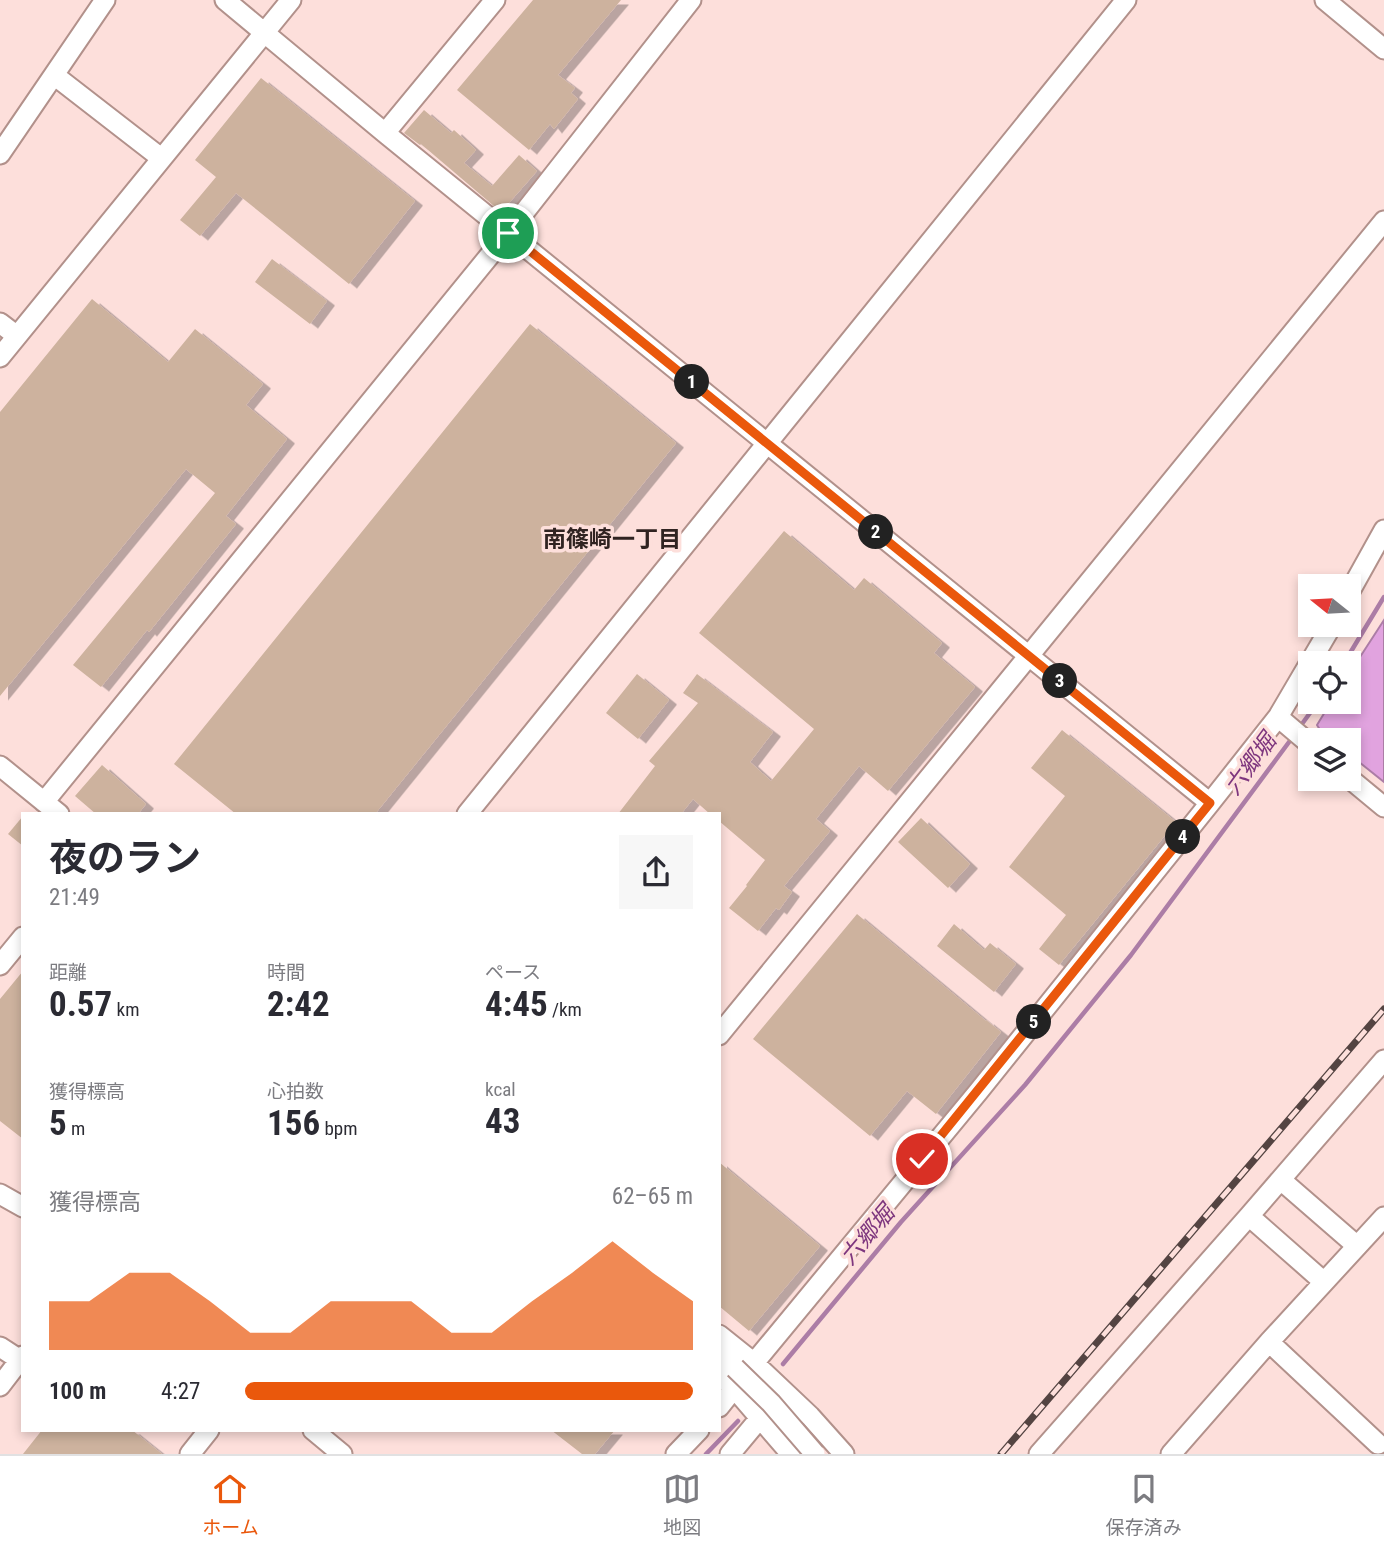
<!DOCTYPE html>
<html lang="ja">
<meta charset="utf-8">
<style>
body{margin:0;font-family:"Roboto Condensed","Noto Sans JP",sans-serif;background:#f7f7f7;color:#2b2b33;height:100vh;display:flex;flex-direction:column;font-size:26px;white-space:nowrap}
*{box-sizing:border-box;margin:0}
p{font-size:23px;color:#7c7c81}
.icon{flex:none;width:38px;height:38px;fill:none;stroke:currentColor;stroke-width:2;stroke-linecap:round;stroke-linejoin:round}
.map{position:relative;flex:1;overflow:hidden}
.panel{position:absolute;left:21px;top:812px;width:700px;height:620px;display:flex;flex-direction:column;background:#fff;border-radius:0px;box-shadow:0 4px 10px #0003}
.panel>*{flex:none}
.needle{width:46px;rotate:288deg}
.controls{position:absolute;left:1298px;top:574px;display:grid;gap:14px}
.controls a{display:grid;place-items:center;width:63px;height:63px;border-radius:0px;background:#fff;box-shadow:0 4px 10px #0003;font-size:35px}
.pin{position:absolute;display:grid;place-items:center;width:60px;height:60px;color:#fff;margin:-30px;border:4px solid #fff;border-radius:50%;box-shadow:0 2px 7px #0007}
.km{position:absolute;width:35px;height:35px;margin:-18px;border-radius:50%;background:#222;color:#fff;font-size:19px;line-height:35px;text-align:center}
.round{display:grid;place-items:center;flex:none;width:74px;height:74px;border-radius:0px;background:#f7f7f7}
.overview{display:flex;align-items:center;justify-content:space-between;height:119px;padding:0 28px}
h1{font-size:38px;font-weight:700;line-height:52px}
.stats{display:grid;grid-template-columns:repeat(3,1fr);gap:10px;height:119px;padding:7px 28px}
.stats div{display:grid;align-content:center}
.stats b{font-size:35px;font-weight:700}
.stats small{font-size:19px;font-weight:400}
.stats p{font-size:19px}
.chart{height:196px;padding:14px 28px}
.chart p{display:flex;justify-content:space-between}
.chart svg{width:100%;height:126px;margin-top:7px;fill:#ea580c;opacity:.7}
ul{padding:0 28px;list-style:none;font-size:23px}
li{display:grid;grid-template-columns:112px 84px 1fr;align-items:center;height:52px}
li i{height:18px;border-radius:9px;background:#ea580c}
.menu{display:flex;justify-content:space-around;align-items:center;height:98px;border-top:2px solid #e1e1e2;background:#fff;font-size:19px;color:#7c7c81}
.menu a{display:grid;justify-items:center;gap:4px}
.menu .on{color:#ea580c}
.map>svg:first-child{display:block}
.water{fill:#e1a3df;stroke:#ac7da6;stroke-width:2}
.lines{fill:none;stroke-linecap:round;stroke-linejoin:round}
.stream{stroke:#ac7da6;stroke-width:4.5}
.building{fill:#cdb29e;filter:url(#shadow)}
.minor-casing{stroke:#b2918b;stroke-width:23}
.minor{stroke:#fff;stroke-width:19}
.rail-casing{stroke:#544442;stroke-width:7}
.rail{stroke:#fddfdb;stroke-width:4.5;stroke-dasharray:13;stroke-linecap:butt}
.minor-bridge-casing{stroke:#b2918b;stroke-width:23;stroke-linecap:butt}
.minor-bridge{stroke:#fff;stroke-width:19}
.route-casing{stroke:#fff;stroke-width:14}
.route{stroke:#ea580c;stroke-width:9}
.labels{text-anchor:middle;stroke-width:7;stroke-linejoin:round;paint-order:stroke}
.neighbourhood-label{font-size:23px;font-weight:bold;fill:#302321;stroke:#fddfdb}
.water-label{font-size:23px;font-style:italic;fill:#7e367e;stroke:#fddfdb}
</style>
<div class="map">
<svg width="1384" height="1454" viewBox="0 0 1384 1454">
<defs>
<filter id="shadow"><feDropShadow dx="8" dy="4.5" stdDeviation="0" flood-color="#0004"/></filter>
</defs>
<rect width="100%" height="100%" fill="#fddfdb"/>
<!-- water -->
<path class="water" d="M1384,620V782L1349,754V740C1334,740 1325,740 1317,725L1331,702H1349V674Z"/>
<g class="lines">
<!-- stream -->
<path class="stream" d="M1344,663L1384,597
M1299,728L1318,702
M783,1364L901,1222L1025,1085L1131,955L1292,738
M706,1454L738,1421"/>
</g>
<!-- building -->
<path class="building" d="M533,0H621L558,75L575,88L571,93L578,99L554,129L550,124L529,150L457,90Z
M261,78L415,201L349,284L236,193L200,236L180,220L216,177L195,160Z
M424,110L451,133L454,130L476,150L464,163L492,186L519,155L537,171L501,212L421,144L420,145L404,133Z
M272,259L327,301L310,324L255,282Z
M92,299L168,362L195,329L263,384L246,405L287,439L226,516L236,524L149,632L147,630L101,687L73,665L215,493L186,469L0,696V412Z
M530,324L676,443L375,814H236L174,764Z
M784,531L854,590L864,578L942,643L934,653L975,687L888,791L859,766L816,819L830,831L784,886L792,892L779,910L776,908L758,931L729,908L747,886L746,885L765,860L719,821V814H710L693,799L681,814H618L655,766L649,761L698,703L683,693L697,674L773,732L750,762L771,781L814,729L699,633Z
M637,674L669,700L638,739L606,713Z
M1062,730L1176,822L1059,965L1039,949L1066,915L1009,867L1065,796L1031,768Z
M102,765L146,804L138,814H96L75,796Z
M23,816V846L8,834Z
M921,818L970,864L948,888L898,842Z
M857,914L986,1021V1020L1001,1032L936,1114L907,1091L870,1136L753,1039Z
M954,924L984,950L990,943L1016,964L994,992L937,946Z
M23,971V1139L0,1121V999Z
M719,1162L820,1246L749,1331L719,1306Z
M42,1430H132L162,1454H23Z
M551,1430H615L595,1454H582Z"/>
<g class="lines">
<defs>
<path id="minor" d="M225,0L385,133L1210,803
M1325,0L1384,49
M54,75L161,158
M385,133L495,0
M0,154L105,0
M0,323L17,336
M0,357L291,0
M1349,593L1384,530
M1278,717L1311,745
M0,766L59,814
M1349,778L1384,807
M44,802L508,233L691,0
M467,814L1126,0
M0,965L23,937
M719,1035L1384,221
M1281,1180L1357,1246
M0,1194L23,1207
M1249,1216L1324,1282
M719,1335L754,1363L810,1416L844,1454
M1269,1342L1378,1444
M0,1347L20,1360
M719,1355L735,1368
M719,1375L735,1389L791,1454
M0,1386L23,1356
M719,1407L754,1363L978,1092L1210,803L1278,717L1332,625
M313,1430L342,1454
M190,1454L209,1430
M676,1454L699,1430
M730,1454L760,1418
M1039,1454L1249,1216L1384,1060
M1171,1454L1269,1342L1384,1217"/>
</defs>
<!-- minor casing -->
<use href="#minor" class="minor-casing"/>
<!-- minor -->
<use href="#minor" class="minor"/>
<defs>
<path id="rail" d="M1001,1454L1384,1009"/>
</defs>
<!-- rail casing -->
<use href="#rail" class="rail-casing"/>
<!-- rail -->
<use href="#rail" class="rail"/>
<defs>
<path id="minor-bridge" d="M735,1368L771,1403L815,1454"/>
</defs>
<!-- minor-bridge casing -->
<use href="#minor-bridge" class="minor-bridge-casing"/>
<!-- minor-bridge -->
<use href="#minor-bridge" class="minor-bridge"/>
</g>
<g class="lines">
<defs>
<path id="route" d="M508,233L1210,803L922,1159"/>
</defs>
<!-- route casing -->
<use href="#route" class="route-casing"/>
<!-- route -->
<use href="#route" class="route"/>
</g>
<g class="labels">
<!-- neighbourhood labels -->
<g class="neighbourhood-label">
<text x="612" y="547">南篠崎一丁目</text>
</g>
<!-- water labels -->
<g class="water-label">
<text transform="translate(1250 764) rotate(-54)" y="8">六郷堀</text>
<text transform="translate(867 1235) rotate(-50)" y="8">六郷堀</text>
</g>
</g>
</svg>
<div class="controls">
<a><svg class="needle" viewBox="-14 -14 28 28"><path d="M0-13l5 13h-10z" fill="#e53935"/><path d="M0 13l5-13h-10z" fill="#7c7c81"/></svg></a>
<a><svg class="icon" aria-label="locate" viewBox="0 0 24 24"><circle cx="12" cy="12" r="6"/><path d="M12 2v4M12 18v4M2 12h4M18 12h4"/></svg></a>
<a><svg class="icon" aria-label="layers" viewBox="0 0 24 24"><path d="M12 4l9 5-9 5-9-5zM3 14l9 5 9-5"/></svg></a>
</div>
<div class="pin" style="left:508px;top:233px;background:#1e9e55"><svg class="icon" aria-label="arrive" viewBox="0 0 24 24"><path d="M6 21V4h12l-3 4 3 4H6"/></svg></div>
<div class="pin" style="left:922px;top:1159px;background:#d93025"><svg class="icon" aria-label="check" viewBox="0 0 24 24"><path d="M5 12l5 5 9-10"/></svg></div>
<b class="km" style="left:692px;top:382px">1</b>
<b class="km" style="left:876px;top:532px">2</b>
<b class="km" style="left:1060px;top:681px">3</b>
<b class="km" style="left:1183px;top:837px">4</b>
<b class="km" style="left:1034px;top:1022px">5</b>
<section class="panel">
<div class="overview"><div><h1>夜のラン</h1><p>21:49</p></div><a class="round"><svg class="icon" aria-label="share" viewBox="0 0 24 24"><path d="M12 15V3M7 8l5-5 5 5M5 13v7h14v-7"/></svg></a></div>
<div class="stats">
<div><p>距離</p><b>0.57<small> km</small></b></div>
<div><p>時間</p><b>2:42</b></div>
<div><p>ペース</p><b>4:45<small> /km</small></b></div>
</div>
<div class="stats">
<div><p>獲得標高</p><b>5<small> m</small></b></div>
<div><p>心拍数</p><b>156<small> bpm</small></b></div>
<div><p>kcal</p><b>43</b></div>
</div>
<div class="chart"><p><span>獲得標高</span>62–65 m</p>
<svg viewBox="0 0 160 44" preserveAspectRatio="none"><path d="M0 44V27L10 27L20 17L30 17L40 27L50 38L60 38L70 27L80 27L90 27L100 38L110 38L120 27L130 17L140 6L150 17L160 27V44z"/></svg>
</div>
<ul>
<li><b>100 m</b>4:27<i style="width:100%"></i></li>
</ul>
</section>
</div>
<nav class="menu">
<a class="on"><svg class="icon" aria-label="home" viewBox="0 0 24 24"><path d="M3 11l9-7 9 7M6 9v11h12V9"/></svg>ホーム</a>
<a><svg class="icon" aria-label="map" viewBox="0 0 24 24"><path d="M3 6l6-2 6 2 6-2v14l-6 2-6-2-6 2zM9 4v14M15 6v14"/></svg>地図</a>
<a><svg class="icon" aria-label="saved" viewBox="0 0 24 24"><path d="M7 4h10v16l-5-4-5 4z"/></svg>保存済み</a>
</nav>
